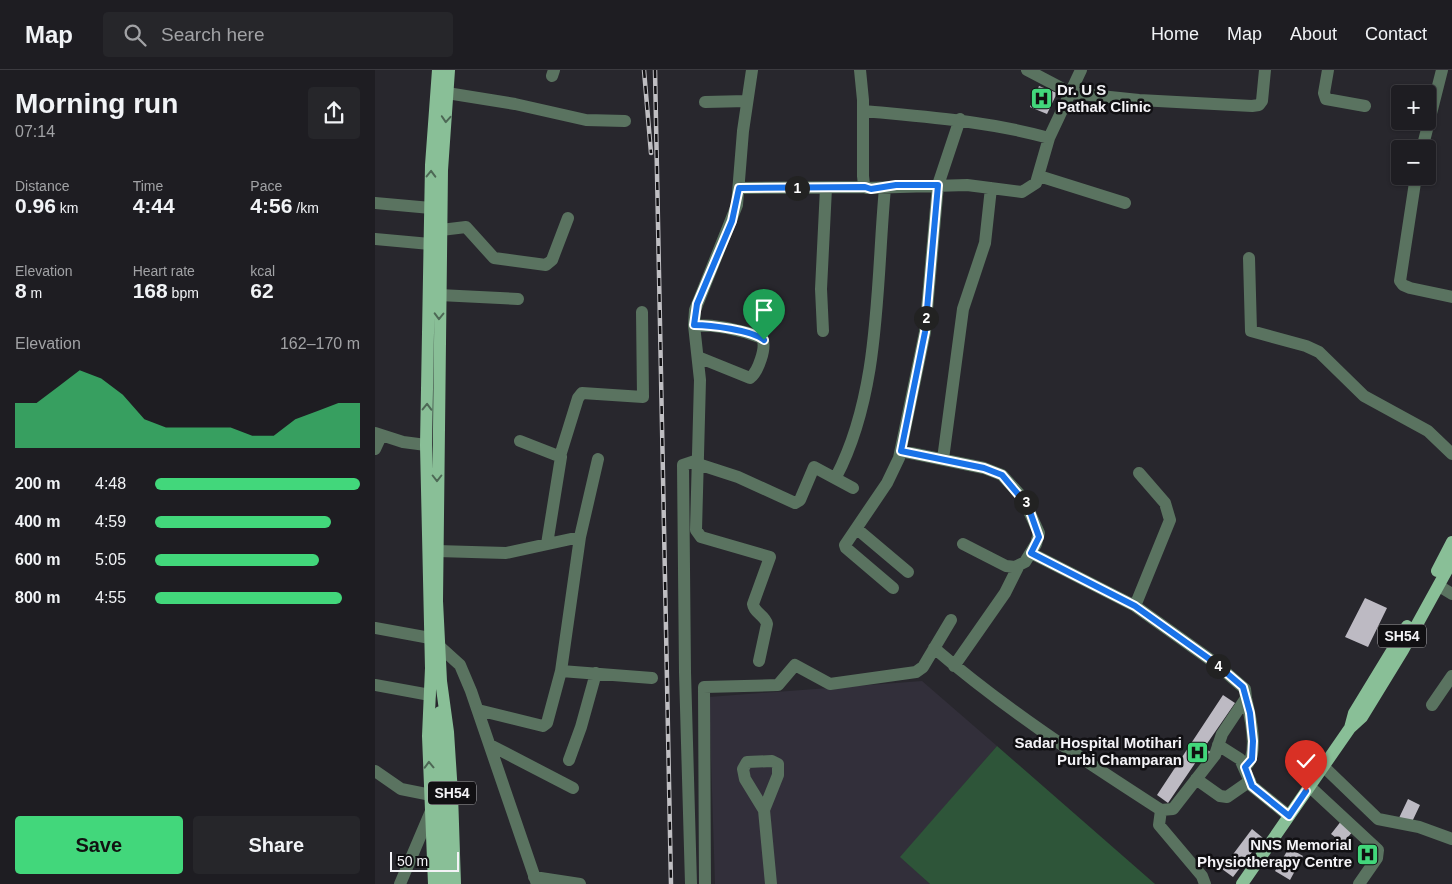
<!DOCTYPE html>
<meta charset="utf-8">
<style>
body{margin:0;font-family:Helvetica,sans-serif;background:#26262a;color:#f1f3f6;height:100vh;display:flex;flex-direction:column;font-size:19px;white-space:nowrap}
*{box-sizing:border-box;margin:0}
p{font-size:16px;color:#a1a2a5}
.icon{flex:none;width:28px;height:28px;fill:none;stroke:currentColor;stroke-width:2;stroke-linecap:round;stroke-linejoin:round}
.map{position:relative;flex:1;overflow:hidden}
.drawer{display:flex;flex-direction:column;background:#1e1d22;width:375px}
.drawer>*{flex:none}
.tools{position:absolute;left:1016px;top:15px;display:grid;gap:10px}
.tools a{display:grid;place-items:center;width:45px;height:45px;border-radius:5px;background:#1e1d22;box-shadow:0 1px 4px #0004,0 0 0 1px #3c3b40;font-size:25px}
.scale{position:absolute;left:15px;bottom:12px;width:69px;box-sizing:border-box;padding-left:5px;border:2px solid #f4f3f7;border-top:0;font-size:14px;line-height:18px;white-space:nowrap;color:#f4f3f7;-webkit-text-stroke:4px #111013;paint-order:stroke}
.pin{position:absolute;display:grid;place-items:center;width:42px;height:42px;color:#fff;margin:-51px -21px;border-radius:50% 50% 50% 0;rotate:-45deg;box-shadow:0 0 5px #0007}
.pin .icon{rotate:45deg}
.km{position:absolute;width:25px;height:25px;margin:-12px;border-radius:50%;background:#222;color:#fff;font-size:14px;line-height:25px;text-align:center}
.round{display:grid;place-items:center;flex:none;width:52px;height:52px;border-radius:5px;background:#26262a}
.overview{display:flex;align-items:center;justify-content:space-between;height:85px;padding:0 15px}
h1{font-size:28px;font-weight:700;line-height:38px}
.figures{display:grid;grid-template-columns:repeat(3,1fr);gap:8px;height:85px;padding:5px 15px}
.figures div{display:grid;align-content:center}
.figures b{font-size:21px;font-weight:700}
.figures small{font-size:14px;font-weight:400}
.figures p{font-size:14px}
.chart{height:140px;padding:10px 15px}
.chart p{display:flex;justify-content:space-between}
.chart svg{width:100%;height:90px;margin-top:5px;fill:#42d77b;opacity:.7}
.primary-button{display:flex;gap:10px;margin-top:auto;padding:10px 15px}
.primary-button a{flex:1;height:58px;border-radius:5px;background:#42d77b;color:#111;font-size:20px;font-weight:700;line-height:58px;text-align:center}
.primary-button a+a{background:#26262a;color:#f1f3f6}
ul{padding:0 15px;list-style:none;font-size:16px}
li{display:grid;grid-template-columns:80px 60px 1fr;align-items:center;height:38px}
li i{height:12px;border-radius:6px;background:#42d77b}
header{display:flex;align-items:center;gap:30px;box-sizing:border-box;height:70px;padding:0 25px;background:#1e1d22;border-bottom:1px solid #3c3b40}
header strong{font-size:24px}
nav{display:flex;gap:28px;margin-inline-start:auto;font-size:18px}
.search{width:350px;height:45px;background:#26262a;display:flex;align-items:center;gap:12px;box-sizing:border-box;padding:0 18px;border-radius:5px;color:#a1a2a5;font-size:19px}
main{display:flex;flex:1;min-height:0}
.map>svg:first-child{display:block}
.built{fill:#322f3a}
.green{fill:#2e5539}
.building{fill:#bdbac3}
.lines{fill:none;stroke-linecap:round;stroke-linejoin:round}
.minor{stroke:#5a7360;stroke-width:12}
.major{stroke:#89bf97;stroke-width:12}
.rail-casing{stroke:#bfbec2;stroke-width:4.5}
.rail{stroke:#111013;stroke-width:2.5;stroke-dasharray:8;stroke-linecap:butt}
.oneway{stroke:#4d6855}
.route-casing{stroke:#fff;stroke-width:10}
.route{stroke:#1a73e8;stroke-width:6}
.labels{text-anchor:middle;stroke-width:5;stroke-linejoin:round;paint-order:stroke}
.shield{fill:#111013;stroke:#b0afb3;stroke-width:1}
.shield-label{font-size:14px;font-weight:bold;fill:#f4f3f7}
.poi-label{font-size:15px;font-weight:bold;fill:#f4f3f7;stroke:#111013;text-anchor:end}
</style>
<header>
<strong>Map</strong>
<div class="search"><svg class="icon" aria-label="search" viewBox="0 0 24 24"><circle cx="10" cy="10" r="6"/><path d="M15 15l6 6"/></svg>Search here</div>
<nav><a>Home</a><a>Map</a><a>About</a><a>Contact</a></nav>
</header>
<main>
<section class="drawer">
<div class="overview"><div><h1>Morning run</h1><p>07:14</p></div><a class="round"><svg class="icon" aria-label="share" viewBox="0 0 24 24"><path d="M12 15V3M7 8l5-5 5 5M5 13v7h14v-7"/></svg></a></div>
<div class="figures">
<div><p>Distance</p><b>0.96<small> km</small></b></div>
<div><p>Time</p><b>4:44</b></div>
<div><p>Pace</p><b>4:56<small> /km</small></b></div>
</div>
<div class="figures">
<div><p>Elevation</p><b>8<small> m</small></b></div>
<div><p>Heart rate</p><b>168<small> bpm</small></b></div>
<div><p>kcal</p><b>62</b></div>
</div>
<div class="chart"><p><span>Elevation</span>162–170 m</p>
<svg viewBox="0 0 160 44" preserveAspectRatio="none"><path d="M0 44V22L10 22L20 14L30 6L40 10L50 18L60 30L70 34L80 34L90 34L100 34L110 38L120 38L130 30L140 26L150 22L160 22V44z"/></svg>
</div>
<ul>
<li><b>200 m</b>4:48<i style="width:100%"></i></li>
<li><b>400 m</b>4:59<i style="width:86%"></i></li>
<li><b>600 m</b>5:05<i style="width:80%"></i></li>
<li><b>800 m</b>4:55<i style="width:91%"></i></li>
</ul>
<div class="primary-button"><a>Save</a><a>Share</a></div>
</section>
<div class="map">
<svg width="1077" height="814" viewBox="0 0 1077 814">
<rect width="100%" height="100%" fill="#28272d"/>
<!-- built -->
<path class="built" d="M547,611L622,676L526,787L555,814H340L334,627Z"/>
<!-- green -->
<path class="green" d="M622,676L780,814H555L525,787Z"/>
<!-- building -->
<path class="building" d="M664,16L682,23L672,44L655,37Z
M990,528L1012,538L993,577L970,567Z
M848,625L860,633L829,678L839,684L832,695L823,689L793,733L782,725Z
M1033,729L1045,735L1036,754L1024,748Z
M967,750L979,760L968,773L956,764Z
M877,759L888,768L858,807L847,799Z
M990,773L1002,781L995,792L983,784Z
M914,778L928,786L915,810L900,801Z"/>
<g class="lines">
<!-- minor -->
<path class="minor" d="M377,0L368,61L362,135L320,240L319,255L325,310L321,460L326,467L395,487L378,534C379,543 390,545 392,554L384,591
M485,0L488,30V106L489,115L491,118L592,115L647,122L661,113L674,68L706,0
M652,0L696,23L764,30L877,36L884,35L887,31L890,0
M953,0L949,23L951,29L990,36
M177,6L179,0
M72,23L140,34L211,50L250,51
M330,32L372,31
M489,41C551,47 613,51 674,68
M1047,79L1067,0
M664,106L750,133
M1041,106L1025,211L1028,215L1035,218L1077,227
M364,118L490,117
M0,133L56,138
M66,160L91,157L119,188L171,195L177,190L193,148
M0,169L55,174
M874,188L876,261L931,276L944,282L989,326L1053,361L1077,384
M64,225L143,229
M319,255C341,255 367,260 387,268C392,277 383,302 375,308L323,287
M448,261L446,219L451,118
M0,363L28,372L51,375
M145,371L186,387L172,474
M0,379L6,366
M526,381L609,398L627,405L648,428L664,463L661,474L650,492L640,497L631,496L588,474
M185,386L203,328L207,323L268,327L267,242
M568,389L588,239L610,173L616,118
M323,394L363,407L420,433L425,430L439,397L478,418
M461,407C506,321 501,213 510,118
M482,459L533,502
M62,481L131,483L205,467
M1064,516L1077,524
M518,518L471,478L470,475L512,413L524,388L550,262L563,115L585,49
M760,536L795,450L790,433L764,403
M0,558L55,568
M64,576L85,595L96,621L162,814
M559,578C630,639 707,689 786,740L798,739L840,685L847,664L871,628L870,619L840,593L760,536L656,483
M579,596L630,523L643,497
M186,601L277,608
M0,615L55,625
M1057,635L1077,606
M103,640L168,656L172,653L186,601L205,467L223,389
M115,675L198,718
M843,675L865,689L877,716L914,746
M194,690L206,657L221,603
M948,696L1003,749L1044,757L1077,769
M870,697C885,685 875,645 871,628
M0,701L26,719L56,725
M821,709L845,726L852,727L875,711
M934,716L1003,780L1002,788L984,814
M389,740L403,705V694L397,691L372,692L368,699L370,709L389,740L396,814
M786,740L784,755L827,806L830,814
M159,807L205,814
M25,814L56,741
M316,814L310,602L308,395L323,390
M330,814L329,617L403,615L420,595L455,614L541,602L548,597L576,550"/>
<!-- major -->
<path class="major" d="M74,0L67,100L62,531L66,611L73,662L77,724L80,814
M1062,501L1077,472
M65,642L62,647L71,814
M975,658L979,643L1032,556
M59,814L53,666L56,598L51,375L56,95L63,0
M867,814L975,658L987,647L1028,580L1077,491"/>
<defs>
<path id="rail" d="M269,0L276,83
M280,0L296,814"/>
</defs>
<!-- rail casing -->
<use href="#rail" class="rail-casing"/>
<!-- rail -->
<use href="#rail" class="rail"/>
</g>
<!-- one-way arrows -->
<defs><path id="oneway-chevron" d="M-2-3.5L2.5 0L-2 3.5" fill="none" stroke-width="1.6" stroke-linecap="round" stroke-linejoin="round" transform="scale(1.25)"/></defs>
<g class="oneway">
<use href="#oneway-chevron" transform="translate(71 49) rotate(94)"/>
<use href="#oneway-chevron" transform="translate(56 104) rotate(-89)"/>
<use href="#oneway-chevron" transform="translate(64 246) rotate(91)"/>
<use href="#oneway-chevron" transform="translate(52 337) rotate(-89)"/>
<use href="#oneway-chevron" transform="translate(62 408) rotate(90)"/>
<use href="#oneway-chevron" transform="translate(54 695) rotate(-92)"/>
</g>
<g class="lines">
<defs>
<path id="route" d="M389,270C377,260 335,255 319,255L322,234L357,151L364,118L490,117L496,119L521,115H563L550,262L526,381L609,398L627,405L653,436L664,467L656,483L760,536L840,593L868,617L875,643L878,671L877,689L870,697L877,716L914,746L931,721"/>
</defs>
<!-- route casing -->
<use href="#route" class="route-casing"/>
<!-- route -->
<use href="#route" class="route"/>
</g>
<!-- icons -->
<defs>
<symbol id="hospital-square" viewBox="-11 -11 22 22"><rect x="-9" y="-9" width="18" height="18" rx="4" fill="#42d77b" stroke="#111013"/><path d="M-5-5h3v3.5h4V-5h3V5h-3V1.5h-4V5h-3Z" fill="#111"/></symbol>
</defs>
<g fill-rule="evenodd">
<use href="#hospital-square" x="654" y="16" width="25" height="25"/>
<use href="#hospital-square" x="810" y="670" width="25" height="25"/>
<use href="#hospital-square" x="980" y="772" width="25" height="25"/>
</g>
<g class="labels">
<!-- shield labels -->
<g class="shield">
<rect x="1003" y="554.5" width="48" height="23" rx="4"/>
<rect x="53" y="711.5" width="48" height="23" rx="4"/>
</g>
<g class="shield-label">
<text x="1027" y="571">SH54</text>
<text x="77" y="728">SH54</text>
</g>
<!-- poi labels -->
<g class="poi-label">
<text x="682" y="25" text-anchor="start">Dr. U S<tspan x="682" dy="17">Pathak Clinic</tspan></text>
<text x="807" y="678">Sadar Hospital Motihari<tspan x="807" dy="17">Purbi Champaran</tspan></text>
<text x="977" y="780">NNS Memorial<tspan x="977" dy="17">Physiotherapy Centre</tspan></text>
</g>
</g>
</svg>
<div class="tools">
<a>+</a>
<a>−</a>
</div>
<div class="scale">50 m</div>
<div class="pin" style="left:389px;top:270px;background:#1e9e55"><svg class="icon" aria-label="arrive" viewBox="0 0 24 24"><path d="M6 21V4h12l-3 4 3 4H6"/></svg></div>
<div class="pin" style="left:931px;top:721px;background:#d93025"><svg class="icon" aria-label="check" viewBox="0 0 24 24"><path d="M5 12l5 5 9-10"/></svg></div>
<b class="km" style="left:422px;top:118px">1</b>
<b class="km" style="left:551px;top:248px">2</b>
<b class="km" style="left:651px;top:432px">3</b>
<b class="km" style="left:843px;top:596px">4</b>
</div>
</main>
